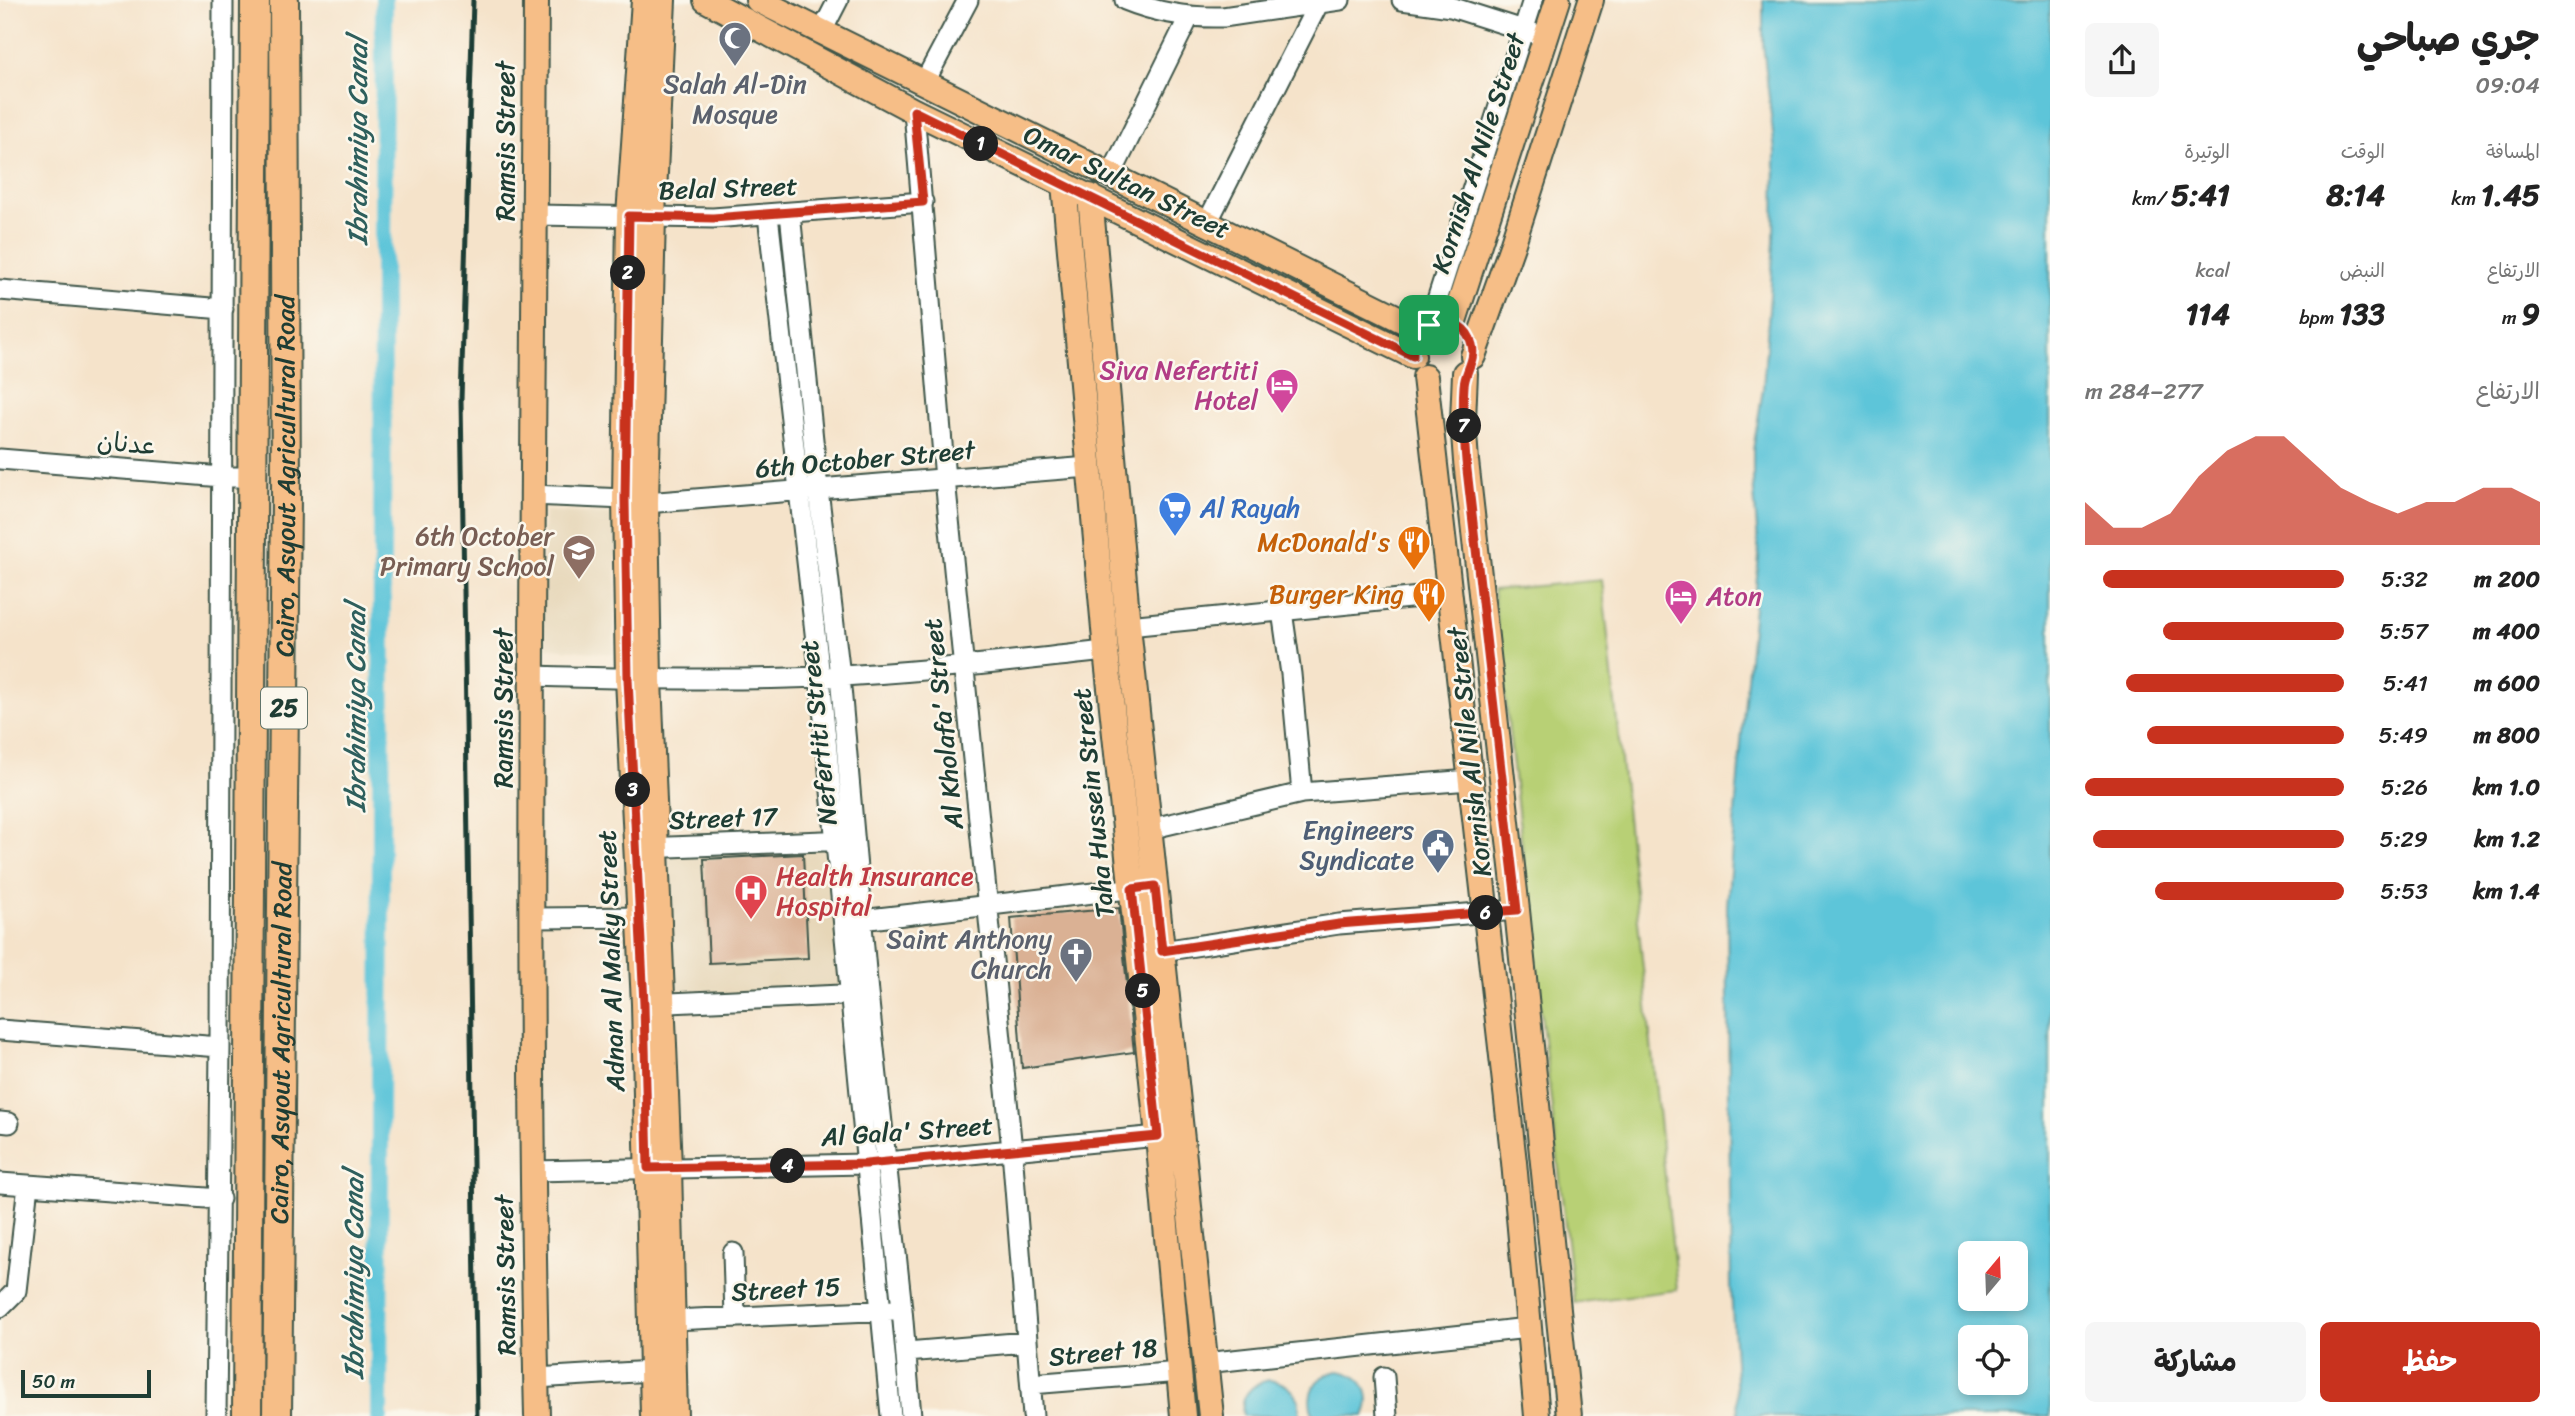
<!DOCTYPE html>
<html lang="ar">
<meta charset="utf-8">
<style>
body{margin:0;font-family:Sriracha,"Playpen Sans Arabic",sans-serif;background:#f6f6f6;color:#222;direction:rtl;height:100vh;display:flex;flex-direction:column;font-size:26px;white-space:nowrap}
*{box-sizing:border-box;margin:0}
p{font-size:23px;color:#767676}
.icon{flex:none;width:38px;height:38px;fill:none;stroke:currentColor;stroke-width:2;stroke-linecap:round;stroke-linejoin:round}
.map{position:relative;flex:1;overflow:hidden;direction:ltr}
.sheet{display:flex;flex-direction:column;background:#fff;width:525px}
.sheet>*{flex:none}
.needle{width:46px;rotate:19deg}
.tools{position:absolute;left:1958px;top:1241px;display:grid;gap:14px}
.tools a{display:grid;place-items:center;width:70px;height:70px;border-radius:10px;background:#fff;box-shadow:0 4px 10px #0003;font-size:35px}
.scale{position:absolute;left:21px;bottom:18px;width:130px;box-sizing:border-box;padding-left:7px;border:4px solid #1f3d34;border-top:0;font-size:19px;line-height:24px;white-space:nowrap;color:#1f3d34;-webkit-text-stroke:5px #fbf7ec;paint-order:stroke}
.pin{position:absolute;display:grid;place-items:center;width:60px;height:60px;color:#fff;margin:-30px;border-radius:14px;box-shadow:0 4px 10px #0006}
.km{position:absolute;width:35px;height:35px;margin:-18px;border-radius:50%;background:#222;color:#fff;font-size:19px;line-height:35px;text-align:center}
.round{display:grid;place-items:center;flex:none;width:74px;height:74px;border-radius:10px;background:#f6f6f6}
.headline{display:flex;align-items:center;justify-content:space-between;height:119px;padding:0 35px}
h1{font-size:38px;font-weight:700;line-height:52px}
.stats{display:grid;grid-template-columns:repeat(3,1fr);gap:10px;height:119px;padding:7px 35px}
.stats div{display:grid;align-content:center}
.stats b{font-size:30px;font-weight:700}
.stats small{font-size:19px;font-weight:400}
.stats p{font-size:19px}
.chart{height:196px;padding:14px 35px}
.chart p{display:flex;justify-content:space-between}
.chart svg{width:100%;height:126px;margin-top:7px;fill:#c8321e;opacity:.7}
.button{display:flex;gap:14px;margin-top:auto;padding:14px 35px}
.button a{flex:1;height:80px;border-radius:10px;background:#c8321e;color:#fff;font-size:28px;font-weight:700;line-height:80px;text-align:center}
.button a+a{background:#f6f6f6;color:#222}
ul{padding:0 35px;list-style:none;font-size:23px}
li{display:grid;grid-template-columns:112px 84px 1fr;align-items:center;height:52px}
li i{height:18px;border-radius:9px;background:#c8321e}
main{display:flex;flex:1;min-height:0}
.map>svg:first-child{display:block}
.built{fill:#e6d6b7}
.green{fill:#b8d074;stroke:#6c8654;stroke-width:2}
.water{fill:#5dc5d9;stroke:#3e8186;stroke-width:2;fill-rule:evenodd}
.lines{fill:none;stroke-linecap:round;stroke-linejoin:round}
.canal{stroke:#5dc5d9;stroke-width:18}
.building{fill:#dab194}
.minor-casing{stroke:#3f564a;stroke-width:23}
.major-casing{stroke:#3f564a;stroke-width:28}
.highway-casing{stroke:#3f564a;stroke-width:32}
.minor{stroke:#fff;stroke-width:19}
.major{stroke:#f6be87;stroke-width:24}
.highway{stroke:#f6be87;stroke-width:28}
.rail{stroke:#1f3d34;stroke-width:5}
.route-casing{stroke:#fff;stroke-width:14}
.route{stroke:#c8321e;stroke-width:9}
.labels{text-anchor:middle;stroke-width:5;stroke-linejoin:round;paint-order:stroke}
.shield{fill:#fbf7ec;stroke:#61756b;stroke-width:2}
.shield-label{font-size:24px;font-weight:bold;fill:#1f3d34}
.worship-label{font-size:26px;fill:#5b616d;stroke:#fbf7ec}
.street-label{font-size:26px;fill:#1f3d34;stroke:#fbf7ec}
.hotel-label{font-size:26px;fill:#b23c85;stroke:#fbf7ec;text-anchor:end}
.shop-label{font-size:26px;fill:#366cbe;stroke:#fbf7ec;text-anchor:start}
.education-label{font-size:26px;fill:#785e54;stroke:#fbf7ec;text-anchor:end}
.food-label{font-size:26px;fill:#c56008;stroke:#fbf7ec;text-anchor:end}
.service-label{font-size:26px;fill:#4e5e75;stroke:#fbf7ec;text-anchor:end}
.health-label{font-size:26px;fill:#be3a42;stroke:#fbf7ec;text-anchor:start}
.water-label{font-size:28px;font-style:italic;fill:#2e5f5d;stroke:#fbf7ec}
</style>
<main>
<section class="sheet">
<div class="headline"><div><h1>جري صباحي</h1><p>09:04</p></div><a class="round"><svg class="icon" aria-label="share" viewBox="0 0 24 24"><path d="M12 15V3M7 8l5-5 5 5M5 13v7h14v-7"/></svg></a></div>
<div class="stats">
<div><p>المسافة</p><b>1.45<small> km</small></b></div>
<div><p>الوقت</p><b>8:14</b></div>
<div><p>الوتيرة</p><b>5:41<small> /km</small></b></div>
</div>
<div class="stats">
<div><p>الارتفاع</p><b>9<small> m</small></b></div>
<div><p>النبض</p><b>133<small> bpm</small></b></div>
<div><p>kcal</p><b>114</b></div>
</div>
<div class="chart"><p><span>الارتفاع</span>277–284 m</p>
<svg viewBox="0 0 160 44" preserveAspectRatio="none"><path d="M0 44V29L10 38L20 38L30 33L40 20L50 11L60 6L70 6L80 15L90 24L100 29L110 33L120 29L130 29L140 24L150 24L160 29V44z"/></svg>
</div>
<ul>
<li><b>200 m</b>5:32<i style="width:93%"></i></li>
<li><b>400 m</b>5:57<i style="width:70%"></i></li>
<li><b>600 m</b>5:41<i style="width:84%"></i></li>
<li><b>800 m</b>5:49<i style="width:76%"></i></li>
<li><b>1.0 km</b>5:26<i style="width:100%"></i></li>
<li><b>1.2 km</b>5:29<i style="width:97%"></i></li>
<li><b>1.4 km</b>5:53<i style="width:73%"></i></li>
</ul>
<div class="button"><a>حفظ</a><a>مشاركة</a></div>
</section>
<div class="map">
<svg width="2050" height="1416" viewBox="0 0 2050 1416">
<rect width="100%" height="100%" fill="#fbf7ec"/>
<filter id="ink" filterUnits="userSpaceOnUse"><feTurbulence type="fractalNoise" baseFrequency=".0143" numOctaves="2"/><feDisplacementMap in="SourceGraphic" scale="14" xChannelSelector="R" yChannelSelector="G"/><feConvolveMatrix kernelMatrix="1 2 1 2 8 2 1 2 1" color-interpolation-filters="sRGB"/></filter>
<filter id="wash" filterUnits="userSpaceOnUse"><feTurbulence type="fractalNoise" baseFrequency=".00686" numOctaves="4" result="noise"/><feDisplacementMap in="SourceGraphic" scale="28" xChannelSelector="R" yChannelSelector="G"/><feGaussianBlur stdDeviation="1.57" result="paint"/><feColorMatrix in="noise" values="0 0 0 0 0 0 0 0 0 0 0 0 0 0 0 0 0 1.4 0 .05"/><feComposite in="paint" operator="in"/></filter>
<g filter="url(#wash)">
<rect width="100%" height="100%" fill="#f5e3ca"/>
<!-- built -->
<path class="built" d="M545,511L618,515L613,654L540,647Z
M834,842L848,993L663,1002L659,849Z"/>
<!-- green -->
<path class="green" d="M1602,580L1677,1290L1574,1303L1493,590Z"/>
<!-- water -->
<path class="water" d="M1763,0H2050V1416H1738L1731,1288L1727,906L1743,720L1759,556L1753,479V450L1763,389L1774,242L1775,152L1763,44ZM1970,1253H2016V1298H1970ZM1970,1337H2016V1382H1970Z
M1337,1371C1361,1373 1375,1393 1364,1416L1313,1415C1305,1393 1315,1376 1337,1371Z
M1269,1380C1289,1382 1302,1395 1299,1416H1243C1240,1397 1250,1384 1269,1380Z"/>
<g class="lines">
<!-- canal -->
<path class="canal" d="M379,1416L384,0"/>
</g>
<g id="blocks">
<!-- building -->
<path class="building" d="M803,854L808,958L709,963L704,859Z
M1119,908L1134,1052L1022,1068L1011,918Z"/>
</g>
</g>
<g filter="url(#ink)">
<use href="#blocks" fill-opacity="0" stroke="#3f564a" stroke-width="2"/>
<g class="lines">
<defs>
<path id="minor" d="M1125,0C1157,13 1189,18 1223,17L1340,0
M1402,0L1451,7L1536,34
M821,33L838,0
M924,83L968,0
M914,111L945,479L1012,1150L1033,1416
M1110,177L1189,17
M790,213L818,489L840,676L868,993L902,1309L911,1416
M535,215L713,218L923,202
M768,215L820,677L891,1416
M1206,225L1318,4
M0,290L223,309
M1429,325L1533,0
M0,459L222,477H251
M531,495L625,499
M646,503L1089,467
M1282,611L1291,674L1302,793
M1128,626L1450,594
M533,676C629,679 725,681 820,677C916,673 1011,661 1106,651
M1149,829L1302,793L1470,780
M644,848L848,840
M532,918L653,917
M861,920L1145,887
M1162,951L1339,924L1517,910
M648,1004L863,994
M0,1030L220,1047
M0,1122L9,1123
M533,1171L866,1164L1158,1136
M0,1183L220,1199
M733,1253L735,1317
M0,1307L16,1291L28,1185
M673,1320L892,1310
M907,1352L1027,1342
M1205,1363L1528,1328
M1384,1377L1387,1416
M536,1378L652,1371
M1031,1384L1180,1372
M216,1416L220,1047L223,0"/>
<path id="major" d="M536,0C534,472 526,944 537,1416
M644,0L629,216L625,499L628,679L644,1004L653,1416
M663,0L653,216L646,503L649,679L669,1167L675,1416
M706,0L914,111L1413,356
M758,0L1422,330
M1064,184L1106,651L1158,1136L1183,1416
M1090,196L1128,626L1211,1416
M1453,324L1558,0
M1473,356L1512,246L1591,0
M1465,373L1463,420L1466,461L1517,910L1569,1416
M1425,377L1514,1162L1537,1416"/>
<g id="highway">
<path d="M247,1416L255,0"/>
<path id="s1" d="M277,1416L286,497L284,0"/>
</g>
</defs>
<!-- minor casing -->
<use href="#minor" class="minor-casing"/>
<!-- major casing -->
<use href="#major" class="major-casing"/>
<!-- highway casing -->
<use href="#highway" class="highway-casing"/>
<!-- minor -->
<use href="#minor" class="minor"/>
<!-- major -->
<use href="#major" class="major"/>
<!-- highway -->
<use href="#highway" class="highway"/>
<!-- rail -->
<path class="rail" d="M473,0L461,400L477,1416"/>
</g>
</g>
<g class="lines" filter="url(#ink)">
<defs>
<path id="route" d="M914,111L1413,356C1411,318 1464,309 1472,345C1476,360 1465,371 1464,386C1462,411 1464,436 1466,461L1517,910L1339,924L1162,951L1155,886L1132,889L1158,1136L866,1164L648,1168L644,1004L628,679L625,499L629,216L713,218L923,202Z"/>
</defs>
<!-- route casing -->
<use href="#route" class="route-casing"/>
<!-- route -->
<use href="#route" class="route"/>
</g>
<!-- icons -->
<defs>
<symbol id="mosque-pin" viewBox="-11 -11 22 30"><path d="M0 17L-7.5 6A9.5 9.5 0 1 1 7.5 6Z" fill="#6b7280" stroke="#fbf7ec"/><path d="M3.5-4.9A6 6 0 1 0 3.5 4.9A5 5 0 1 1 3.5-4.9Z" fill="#fff"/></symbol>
<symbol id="hotel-pin" viewBox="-11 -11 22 30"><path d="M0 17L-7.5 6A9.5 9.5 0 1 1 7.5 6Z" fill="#d1479c" stroke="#fbf7ec"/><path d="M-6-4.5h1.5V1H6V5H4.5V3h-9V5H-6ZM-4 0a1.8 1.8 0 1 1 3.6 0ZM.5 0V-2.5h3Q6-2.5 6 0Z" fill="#fff"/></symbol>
<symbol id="supermarket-pin" viewBox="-11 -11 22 30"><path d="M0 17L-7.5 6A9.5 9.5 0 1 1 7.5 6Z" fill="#3f7fe0" stroke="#fbf7ec"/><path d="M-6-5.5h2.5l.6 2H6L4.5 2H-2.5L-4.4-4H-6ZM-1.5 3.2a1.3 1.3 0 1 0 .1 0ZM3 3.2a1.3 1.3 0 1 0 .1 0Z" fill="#fff"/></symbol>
<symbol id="restaurant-pin" viewBox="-11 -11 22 30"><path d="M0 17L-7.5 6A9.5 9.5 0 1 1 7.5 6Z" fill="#e8710a" stroke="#fbf7ec"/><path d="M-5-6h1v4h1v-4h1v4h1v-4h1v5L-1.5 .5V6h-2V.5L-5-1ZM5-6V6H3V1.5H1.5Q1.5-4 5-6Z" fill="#fff"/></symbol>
<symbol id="school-pin" viewBox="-11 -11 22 30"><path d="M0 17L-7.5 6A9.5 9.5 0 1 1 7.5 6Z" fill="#8d6e63" stroke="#fbf7ec"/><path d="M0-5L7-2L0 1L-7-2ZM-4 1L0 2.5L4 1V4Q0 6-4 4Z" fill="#fff"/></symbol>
<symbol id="civic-pin" viewBox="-11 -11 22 30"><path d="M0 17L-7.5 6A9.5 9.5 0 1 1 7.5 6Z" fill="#5c6f8a" stroke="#fbf7ec"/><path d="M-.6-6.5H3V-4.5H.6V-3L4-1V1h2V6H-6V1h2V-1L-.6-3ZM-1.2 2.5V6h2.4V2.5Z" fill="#fff"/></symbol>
<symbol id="hospital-pin" viewBox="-11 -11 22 30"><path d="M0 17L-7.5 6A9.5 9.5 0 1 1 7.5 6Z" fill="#e0444e" stroke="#fbf7ec"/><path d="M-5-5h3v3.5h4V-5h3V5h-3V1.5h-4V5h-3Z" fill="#fff"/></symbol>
<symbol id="church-pin" viewBox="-11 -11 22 30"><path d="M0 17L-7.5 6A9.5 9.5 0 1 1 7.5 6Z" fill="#6b7280" stroke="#fbf7ec"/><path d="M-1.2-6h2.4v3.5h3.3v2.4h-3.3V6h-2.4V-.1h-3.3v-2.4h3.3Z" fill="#fff"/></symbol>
</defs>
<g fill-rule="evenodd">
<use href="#mosque-pin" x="716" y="19" width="38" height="52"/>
<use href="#hotel-pin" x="1263" y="366" width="38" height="52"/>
<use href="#supermarket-pin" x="1156" y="489" width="38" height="52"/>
<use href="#restaurant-pin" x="1395" y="523" width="38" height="52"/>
<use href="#school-pin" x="560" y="532" width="38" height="52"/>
<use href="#restaurant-pin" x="1410" y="575" width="38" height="52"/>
<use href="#hotel-pin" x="1662" y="577" width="38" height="52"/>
<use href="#civic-pin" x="1419" y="826" width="38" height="52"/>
<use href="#hospital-pin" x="732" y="872" width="38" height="52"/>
<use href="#church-pin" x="1057" y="935" width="38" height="52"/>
</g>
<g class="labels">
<!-- shield labels -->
<rect class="shield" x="261" y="687.5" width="46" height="41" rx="5"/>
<g class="shield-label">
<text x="284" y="716">25</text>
</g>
<!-- worship labels -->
<g class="worship-label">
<text x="735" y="93">Salah Al-Din<tspan x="735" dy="30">Mosque</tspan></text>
<text x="1052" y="948" text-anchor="end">Saint Anthony<tspan x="1052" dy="30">Church</tspan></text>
</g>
<!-- street labels -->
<g class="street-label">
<text transform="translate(505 141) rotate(-90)" y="9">Ramsis Street</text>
<text transform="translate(1478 153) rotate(-72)" y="9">Kornish Al Nile Street</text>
<text transform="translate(1127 182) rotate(26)" y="9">Omar Sultan Street</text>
<text transform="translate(728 188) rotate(-2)" y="9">Belal Street</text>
<text transform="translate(127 443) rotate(5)" y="9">عدنان</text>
<text transform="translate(865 459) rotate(-5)" y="9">6th October Street</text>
<text dy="9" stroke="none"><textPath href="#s1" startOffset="940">Cairo, Asyout Agricultural Road</textPath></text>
<text transform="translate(503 708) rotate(-90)" y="9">Ramsis Street</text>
<text transform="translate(943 724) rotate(-96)" y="9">Al Kholafa' Street</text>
<text transform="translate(818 733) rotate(-96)" y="9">Nefertiti Street</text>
<text transform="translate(1469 752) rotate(-96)" y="9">Kornish Al Nile Street</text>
<text transform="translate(1093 803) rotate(-96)" y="9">Taha Hussein Street</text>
<text transform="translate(723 818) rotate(-2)" y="9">Street 17</text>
<text transform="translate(611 961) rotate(-92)" y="9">Adnan Al Malky Street</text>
<text dy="9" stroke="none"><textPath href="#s1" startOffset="373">Cairo, Asyout Agricultural Road</textPath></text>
<text transform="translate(907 1131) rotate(-4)" y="9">Al Gala' Street</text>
<text transform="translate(505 1275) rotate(-91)" y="9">Ramsis Street</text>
<text transform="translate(786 1289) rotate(-3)" y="9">Street 15</text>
<text transform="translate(1103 1352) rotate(-5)" y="9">Street 18</text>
</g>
<!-- hotel labels -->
<g class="hotel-label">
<text x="1258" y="379">Siva Nefertiti<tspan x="1258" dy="30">Hotel</tspan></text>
<text x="1706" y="605" text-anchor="start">Aton</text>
</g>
<!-- shop labels -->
<g class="shop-label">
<text x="1200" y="517">Al Rayah</text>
</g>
<!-- education labels -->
<g class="education-label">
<text x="554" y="545">6th October<tspan x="554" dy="30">Primary School</tspan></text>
</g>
<!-- food labels -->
<g class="food-label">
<text x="1390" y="551">McDonald's</text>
<text x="1404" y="603">Burger King</text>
</g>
<!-- service labels -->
<g class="service-label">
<text x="1414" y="839">Engineers<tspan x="1414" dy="30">Syndicate</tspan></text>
</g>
<!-- health labels -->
<g class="health-label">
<text x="776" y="885">Health Insurance<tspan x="776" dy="30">Hospital</tspan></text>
</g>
<!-- water labels -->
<g class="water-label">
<text transform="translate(357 141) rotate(-90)" y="10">Ibrahimiya Canal</text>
<text transform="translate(355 708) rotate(-90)" y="10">Ibrahimiya Canal</text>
<text transform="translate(353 1275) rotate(-90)" y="10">Ibrahimiya Canal</text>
</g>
</g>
</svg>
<div class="tools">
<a><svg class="needle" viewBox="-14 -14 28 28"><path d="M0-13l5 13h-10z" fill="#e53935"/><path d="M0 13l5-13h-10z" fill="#767676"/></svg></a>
<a><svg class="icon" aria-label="locate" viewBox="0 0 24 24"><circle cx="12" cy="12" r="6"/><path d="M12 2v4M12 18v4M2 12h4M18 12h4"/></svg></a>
</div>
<div class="scale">50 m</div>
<div class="pin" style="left:1429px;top:325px;background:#1e9e55"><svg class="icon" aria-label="arrive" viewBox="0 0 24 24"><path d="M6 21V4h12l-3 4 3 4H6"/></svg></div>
<b class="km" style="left:981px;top:144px">1</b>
<b class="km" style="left:628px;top:273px">2</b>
<b class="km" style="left:633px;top:790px">3</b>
<b class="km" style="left:788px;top:1166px">4</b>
<b class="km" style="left:1143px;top:991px">5</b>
<b class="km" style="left:1486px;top:913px">6</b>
<b class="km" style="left:1464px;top:426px">7</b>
</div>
</main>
